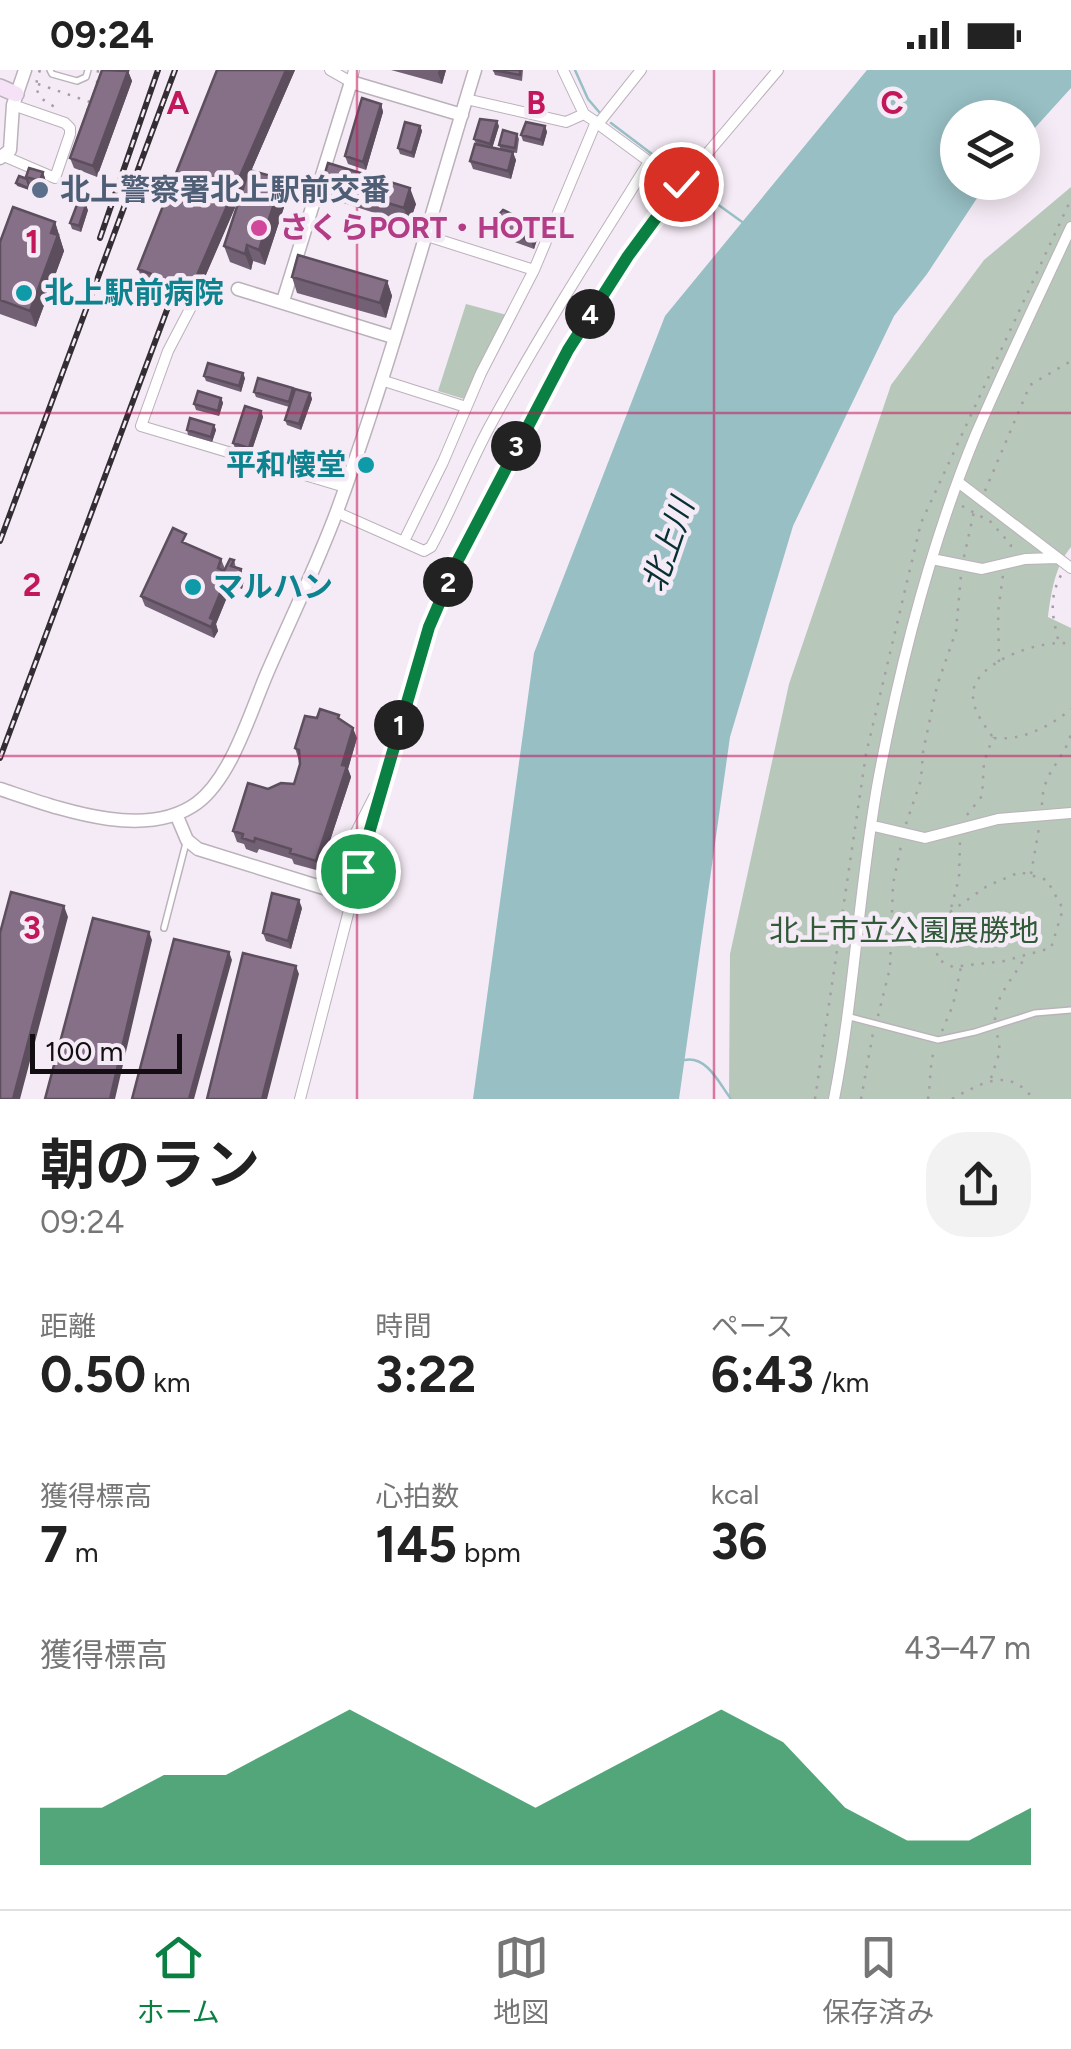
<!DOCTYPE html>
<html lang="ja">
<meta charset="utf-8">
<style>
body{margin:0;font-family:Figtree,"Noto Sans JP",sans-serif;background:#f2f2f2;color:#222;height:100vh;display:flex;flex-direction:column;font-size:38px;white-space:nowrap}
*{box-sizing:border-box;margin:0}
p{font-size:32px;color:#767676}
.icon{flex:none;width:55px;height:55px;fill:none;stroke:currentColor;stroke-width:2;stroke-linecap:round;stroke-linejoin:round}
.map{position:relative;height:1029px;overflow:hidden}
.panel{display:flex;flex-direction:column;background:#fff;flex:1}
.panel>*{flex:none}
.buttons{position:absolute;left:940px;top:30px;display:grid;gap:20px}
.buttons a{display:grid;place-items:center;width:100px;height:100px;border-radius:50%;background:#fff;box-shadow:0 5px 25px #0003;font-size:50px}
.scale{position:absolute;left:30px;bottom:25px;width:152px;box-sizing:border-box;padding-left:10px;border:5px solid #120e12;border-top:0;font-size:28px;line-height:35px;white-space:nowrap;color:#120e12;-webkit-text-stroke:8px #f5ebf6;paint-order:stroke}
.pin{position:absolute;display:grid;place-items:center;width:85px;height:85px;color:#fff;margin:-42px;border:5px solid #fff;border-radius:50%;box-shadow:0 2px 10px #0007}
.km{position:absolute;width:50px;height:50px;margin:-25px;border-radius:50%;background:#222;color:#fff;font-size:28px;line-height:50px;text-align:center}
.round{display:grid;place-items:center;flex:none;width:105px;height:105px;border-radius:40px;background:#f2f2f2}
.overview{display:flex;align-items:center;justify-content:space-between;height:170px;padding:0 40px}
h1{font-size:55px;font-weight:700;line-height:75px}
.stats{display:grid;grid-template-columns:repeat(3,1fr);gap:15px;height:170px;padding:10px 40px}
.stats div{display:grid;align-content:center}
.stats b{font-size:50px;font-weight:700}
.stats small{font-size:28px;font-weight:400}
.stats p{font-size:28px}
.chart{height:280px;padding:20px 40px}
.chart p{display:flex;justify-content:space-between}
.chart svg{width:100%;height:180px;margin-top:10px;fill:#0b8043;opacity:.7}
.status{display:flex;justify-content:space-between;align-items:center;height:70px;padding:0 50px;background:#fff;direction:ltr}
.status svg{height:28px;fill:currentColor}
.dock{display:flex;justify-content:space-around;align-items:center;height:140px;border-top:2px solid #e0e0e0;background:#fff;font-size:28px;color:#767676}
.dock a{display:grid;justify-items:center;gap:5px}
.dock .current{color:#0b8043}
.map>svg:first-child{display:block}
.green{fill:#b7c7b9}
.water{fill:#97bfc4}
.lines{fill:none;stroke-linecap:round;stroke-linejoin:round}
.stream{stroke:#97bfc4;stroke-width:2.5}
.service-casing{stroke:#bbb1bb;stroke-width:8}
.minor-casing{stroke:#bbb1bb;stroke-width:12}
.tertiary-casing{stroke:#bbb1bb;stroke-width:15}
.secondary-casing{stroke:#bbb1bb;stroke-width:18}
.path{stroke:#a59da6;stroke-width:2.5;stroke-dasharray:2.5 8;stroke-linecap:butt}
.service{stroke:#fff;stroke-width:5}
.minor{stroke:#fff;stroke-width:10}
.tertiary{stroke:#fff;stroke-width:12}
.secondary{stroke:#f5e2f7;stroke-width:15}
.rail-casing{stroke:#332e33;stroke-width:6}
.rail{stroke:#f5ebf6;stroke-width:2.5;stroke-dasharray:8;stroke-linecap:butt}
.wall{fill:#726074}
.shaded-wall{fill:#5d4e5e}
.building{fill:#857087;stroke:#5d4e5e;stroke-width:2.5}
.route-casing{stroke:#fff;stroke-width:20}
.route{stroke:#0b8043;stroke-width:12}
.grid{fill:none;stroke:#c2185b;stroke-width:2.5;stroke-opacity:0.55}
.service-dot{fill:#5c6f8a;stroke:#f5ebf6;stroke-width:4}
.hotel-dot{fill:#d1479c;stroke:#f5ebf6;stroke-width:4}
.culture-dot{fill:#0f9aa8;stroke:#f5ebf6;stroke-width:4}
.labels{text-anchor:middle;stroke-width:9;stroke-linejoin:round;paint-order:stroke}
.service-label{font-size:30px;font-weight:bold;fill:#4e5e75;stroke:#f5ebf6;text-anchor:start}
.hotel-label{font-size:30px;font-weight:bold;fill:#b23c85;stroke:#f5ebf6;text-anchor:start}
.culture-label{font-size:30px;font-weight:bold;fill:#0d838f;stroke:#f5ebf6;text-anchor:start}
.park-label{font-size:30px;fill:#305a38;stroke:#f5ebf6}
.water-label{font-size:32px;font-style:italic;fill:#073035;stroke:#f5ebf6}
.grid-label{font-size:32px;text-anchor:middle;font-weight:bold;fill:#c2185b;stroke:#f5ebf6;stroke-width:9;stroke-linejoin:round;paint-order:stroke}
</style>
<div class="status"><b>09:24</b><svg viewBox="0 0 49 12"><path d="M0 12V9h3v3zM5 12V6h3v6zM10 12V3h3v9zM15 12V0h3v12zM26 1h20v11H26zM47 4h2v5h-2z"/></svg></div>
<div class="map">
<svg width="1071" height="1029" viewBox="0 0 1071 1029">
<rect width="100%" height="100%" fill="#f5ebf6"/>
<!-- green -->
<path class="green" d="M1071,117V477C1055,496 1051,523 1048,547L1071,558V1029H729L730,884L789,614L891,315L984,190Z
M466,234L507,245L464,329L438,321Z"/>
<!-- water -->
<path class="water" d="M867,0H1071V18L1023,71L1022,48H958V112L987,113L927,204L894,246L793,456L730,667L679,1029H473L534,583L665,246Z"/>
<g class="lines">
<!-- stream -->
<path class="stream" d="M575,0L588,29L600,43
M611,53L677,103
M706,126L745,154
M685,990C707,986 719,1013 731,1029"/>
<defs>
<path id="service" d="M50,0L52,4L77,11L86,7L88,0
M164,858L186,773
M850,947L938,970L975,962L1035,943L1071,940"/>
<path id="minor" d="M330,0L351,12L354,0
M641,0L598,54L681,115
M466,29L566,52L584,44
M6,87L55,108L70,64V58L65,53L13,35
M424,165L534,200
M191,237L168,281L141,356L345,417
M381,310L466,337
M958,412L1071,498
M336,442L424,481L431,477C453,437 469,394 491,354C540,264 595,178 649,92
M404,471L443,392L481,303L534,200L596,52L584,44L563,0
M932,489L982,499L1025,489L1057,488
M878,757L925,768L998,749L1071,743
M327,819L374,727
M300,1029L382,713L429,557L458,490L568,279L622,194L672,125L778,0
M834,1029C855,922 859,813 879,706C901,590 931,473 976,364C1006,294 1039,226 1071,157"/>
<path id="tertiary" d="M0,88L10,80L13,35L25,0
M238,219L393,267
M283,231L351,12L462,45
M0,719C55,737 144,772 197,733C232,707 251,640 268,601C291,548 317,495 337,441C390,297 430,147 475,0
M176,744L187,770L198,779L327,819"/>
<path id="secondary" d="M0,17L16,24"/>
</defs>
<!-- service casing -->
<use href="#service" class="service-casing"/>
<!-- minor casing -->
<use href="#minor" class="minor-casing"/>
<!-- tertiary casing -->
<use href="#tertiary" class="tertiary-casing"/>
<!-- secondary casing -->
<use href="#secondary" class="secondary-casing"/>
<!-- path -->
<path class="path" d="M40,0C31,22 40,31 60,39
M97,13L98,0
M38,14L90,32L95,21
M84,51L89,34
M985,421L1030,315L1071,291
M962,436L991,452L1011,475L1009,483
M964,487L975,437
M1058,569C1052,545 1049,528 1061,505
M999,592L998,542L1003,505
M992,666C983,653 972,640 973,623C975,591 1044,568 1071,574
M994,668C1022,671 1051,656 1071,639
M1042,735C1042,702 1063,692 1071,664
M967,745L982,726L984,692L993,667
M906,754L921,710L923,682L937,616L956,561L961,505
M1031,804L1039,758
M950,842L987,816L1020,802L1047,810L1063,839L1051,878L1004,891L953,897L937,889L938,860L950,842L959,808L960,771
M878,946L890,898L893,814L902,771
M995,950C995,925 1014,908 1025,887
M942,961L953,935L961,897
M991,1008L1000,981L997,963
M815,1029L866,684L921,453L1071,129
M861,1029L873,963
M928,1029C931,1012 929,994 935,978
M952,1029C981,1013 1010,996 1033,1029"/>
<!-- service -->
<use href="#service" class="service"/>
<!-- minor -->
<use href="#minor" class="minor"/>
<!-- tertiary -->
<use href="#tertiary" class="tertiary"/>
<!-- secondary -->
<use href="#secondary" class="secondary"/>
<defs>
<path id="rail" d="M100,168L158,0
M0,471L175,0
M0,688L174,221"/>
</defs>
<!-- rail casing -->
<use href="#rail" class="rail-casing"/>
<!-- rail -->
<use href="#rail" class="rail"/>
</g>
<!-- wall -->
<path class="wall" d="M217,0H295L251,101L282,109L288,125L265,195L253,191L251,200L230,192L224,176L241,123L195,230L142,209L138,199Z
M391,0H446L442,14Z
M493,0H523L522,11L495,5Z
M128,1L132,11L97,107L74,98L70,88Z
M381,34L383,42L366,100L348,94L345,86Z
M420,56L422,61L414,88L400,84L398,78Z
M499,56L492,78L501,80L499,75L517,64L519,69L517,83L510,82L516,90L511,109L473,99L470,91L476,74L474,69Z
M545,56L547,62L543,76L523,71L521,65Z
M43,102L48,118L45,127L32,123L30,118L29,120L17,116L16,113L27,109L26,107Z
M322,113L416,134L409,154L328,128Z
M88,140L81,162L72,159L70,153Z
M496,148L539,163L534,179L509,170L507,160L499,156Z
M55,152L64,181L36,257L0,244V172Z
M292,207L387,211L392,226L386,248L297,223Z
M204,306L245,308L241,322L206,311Z
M254,322L310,323L312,329L301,360L287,355L285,350L289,337L256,327Z
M221,328L223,333L219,346L196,340L194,334Z
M261,341L263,347L251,383L235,378L233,373Z
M214,355L216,360L212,372L188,365L187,360Z
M221,489L225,499L234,490L236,498L241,499L244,510L242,519L232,515L216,554L218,561L214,568L145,536L141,526Z
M317,648L341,649L357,668L348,699L351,707L320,801L294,794L292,789L259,779L257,783L246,779L244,774L237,772L233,761L268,719L294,714L300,694L295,678Z
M302,838L291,879L266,871L263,863Z"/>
<!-- shaded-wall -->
<path class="shaded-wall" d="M286,0H295L195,230L191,219Z
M439,0H446L442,14L438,3Z
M128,1L132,11L97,107L93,96Z
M381,34L383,42L366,100L363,92Z
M497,51L499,56L492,79L490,74Z
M420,56L422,61L414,88L412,83Z
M545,56L547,62L543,76L541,70Z
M513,82L516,90L511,109L508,101Z
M43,102L48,118L45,127L40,111Z
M282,109L288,125L265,195L259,180Z
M410,118L416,134L409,154L404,138Z
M86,135L88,140L81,162L79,156Z
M55,152L64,181L36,257L30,241Z
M536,155L539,163L534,179L531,171Z
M247,175L253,191L251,200L245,184Z
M387,211L392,226L386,248L380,233Z
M243,303L245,308L241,322L239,316Z
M310,323L312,329L301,360L299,354Z
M221,328L223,333L219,346L218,341Z
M261,341L263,347L251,383L249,378Z
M214,355L216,360L212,372L211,367Z
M241,499L244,510L242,519L238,508Z
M228,504L232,515L216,554L218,561L214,568L211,557L210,548Z
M353,658L357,668L348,699L351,707L320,801L316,791Z
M299,830L302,838L291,879L288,871Z
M64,836L68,847L20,1029H13Z
M149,862L152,870L115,1029H110Z
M229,882L232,890L194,1029H189Z
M296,896L299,904L267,1029H262Z"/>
<!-- building -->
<path class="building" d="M102,0L128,1L93,96L70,88Z
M217,0H286L191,219L138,199Z
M493,0H520V5Z
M362,28L381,34L363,92L345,86Z
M480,49L497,51L490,74L474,69Z
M405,52L420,56L412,83L398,78Z
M526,52L545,56L541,70L521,65Z
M503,60L517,64L515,78L499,75Z
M475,74L513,82L508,101L470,91Z
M328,93L410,118L404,138L322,113Z
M29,98L43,102L40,111L26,107Z
M249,100L282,109L259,180L247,175L245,184L224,176Z
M19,106L27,109L29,115L28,118L16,113Z
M78,132L86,135L79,156L70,153Z
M13,137L55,152L51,163L58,165L30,241L0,230V172Z
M503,140L536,155L531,171L506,162L509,154L496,148Z
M298,185L387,211L380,233L292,207Z
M208,293L243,303L239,316L204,306Z
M258,308L293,318L289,332L254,322Z
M295,319L310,323L299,354L285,350Z
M198,321L221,328L218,341L194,334Z
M245,336L261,341L249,378L233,373Z
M190,348L214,355L211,367L187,360Z
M173,458L186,464L182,472L221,489L218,498L224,501L230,489L234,490L231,496L241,499L238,508L228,504L210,548L214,550L211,557L141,526Z
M320,639L339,645L338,648L353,658L342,695L347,696L316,791L290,783L291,779L255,768L254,772L242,768L243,764L233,761L248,713L268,719L281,713L294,714L300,694L299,680L295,678L305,646L317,648Z
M11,822L64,836L13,1029H0V863Z
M272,823L299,830L288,871L263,863Z
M93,848L149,862L110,1029H45Z
M174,869L229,882L189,1029H132Z
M243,883L296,896L262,1029H207Z"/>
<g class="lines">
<defs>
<path id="route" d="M358,801L429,557L458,490L568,280L628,186L681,114"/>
</defs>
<!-- route casing -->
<use href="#route" class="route-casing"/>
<!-- route -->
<use href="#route" class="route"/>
</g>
<!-- grid -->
<path class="grid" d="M357,0V1029M714,0V1029M0,343H1071M0,686H1071"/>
<!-- markers -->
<circle class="service-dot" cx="40" cy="120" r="10"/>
<circle class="hotel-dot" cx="259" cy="158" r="10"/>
<g class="culture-dot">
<circle cx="24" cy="223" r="10"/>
<circle cx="366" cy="395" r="10"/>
<circle cx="193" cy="517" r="10"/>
</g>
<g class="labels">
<!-- service labels -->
<g class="service-label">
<text x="60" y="130">北上警察署北上駅前交番</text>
</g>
<!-- hotel labels -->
<g class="hotel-label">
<text x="279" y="168">さくらPORT・HOTEL</text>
</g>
<!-- culture labels -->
<g class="culture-label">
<text x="44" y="233">北上駅前病院</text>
<text x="346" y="405" text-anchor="end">平和懐堂</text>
<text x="213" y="527">マルハン</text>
</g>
<!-- park labels -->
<g class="park-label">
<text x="904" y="871">北上市立公園展勝地</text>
</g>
<!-- water labels -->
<g class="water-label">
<text transform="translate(668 475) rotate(-71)" y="11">北上川</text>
</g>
</g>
<g class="grid-label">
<text x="178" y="44">A</text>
<text x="536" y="44">B</text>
<text x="892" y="44">C</text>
<text x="32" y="183">1</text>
<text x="32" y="526">2</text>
<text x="32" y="869">3</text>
</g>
</svg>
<div class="buttons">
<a><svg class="icon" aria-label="layers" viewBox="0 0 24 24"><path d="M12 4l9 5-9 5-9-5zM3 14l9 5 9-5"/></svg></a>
</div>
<div class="scale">100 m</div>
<div class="pin" style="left:358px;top:801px;background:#1e9e55"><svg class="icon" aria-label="arrive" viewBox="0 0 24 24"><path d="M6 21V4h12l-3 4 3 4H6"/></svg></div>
<div class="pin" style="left:681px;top:114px;background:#d93025"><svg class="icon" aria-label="check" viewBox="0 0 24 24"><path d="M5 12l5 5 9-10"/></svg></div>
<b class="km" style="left:399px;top:655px">1</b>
<b class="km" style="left:448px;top:512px">2</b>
<b class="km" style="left:516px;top:376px">3</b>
<b class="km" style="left:590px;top:244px">4</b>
</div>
<section class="panel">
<div class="overview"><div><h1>朝のラン</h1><p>09:24</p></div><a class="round"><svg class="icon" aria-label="share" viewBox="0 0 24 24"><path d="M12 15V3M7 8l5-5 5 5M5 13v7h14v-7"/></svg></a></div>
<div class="stats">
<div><p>距離</p><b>0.50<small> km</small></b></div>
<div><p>時間</p><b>3:22</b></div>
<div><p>ペース</p><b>6:43<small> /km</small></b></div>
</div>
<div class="stats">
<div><p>獲得標高</p><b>7<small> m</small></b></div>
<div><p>心拍数</p><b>145<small> bpm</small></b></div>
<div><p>kcal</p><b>36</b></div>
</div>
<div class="chart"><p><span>獲得標高</span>43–47 m</p>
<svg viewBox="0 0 160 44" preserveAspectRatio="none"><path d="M0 44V30L10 30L20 22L30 22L40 14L50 6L60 14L70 22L80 30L90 22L100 14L110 6L120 14L130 30L140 38L150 38L160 30V44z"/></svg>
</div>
</section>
<nav class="dock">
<a class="current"><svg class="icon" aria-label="home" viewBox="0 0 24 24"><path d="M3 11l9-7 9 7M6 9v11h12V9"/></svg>ホーム</a>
<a><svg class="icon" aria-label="map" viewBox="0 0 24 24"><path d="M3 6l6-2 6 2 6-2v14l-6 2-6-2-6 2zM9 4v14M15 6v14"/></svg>地図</a>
<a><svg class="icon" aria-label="saved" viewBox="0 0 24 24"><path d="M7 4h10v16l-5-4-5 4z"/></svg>保存済み</a>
</nav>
